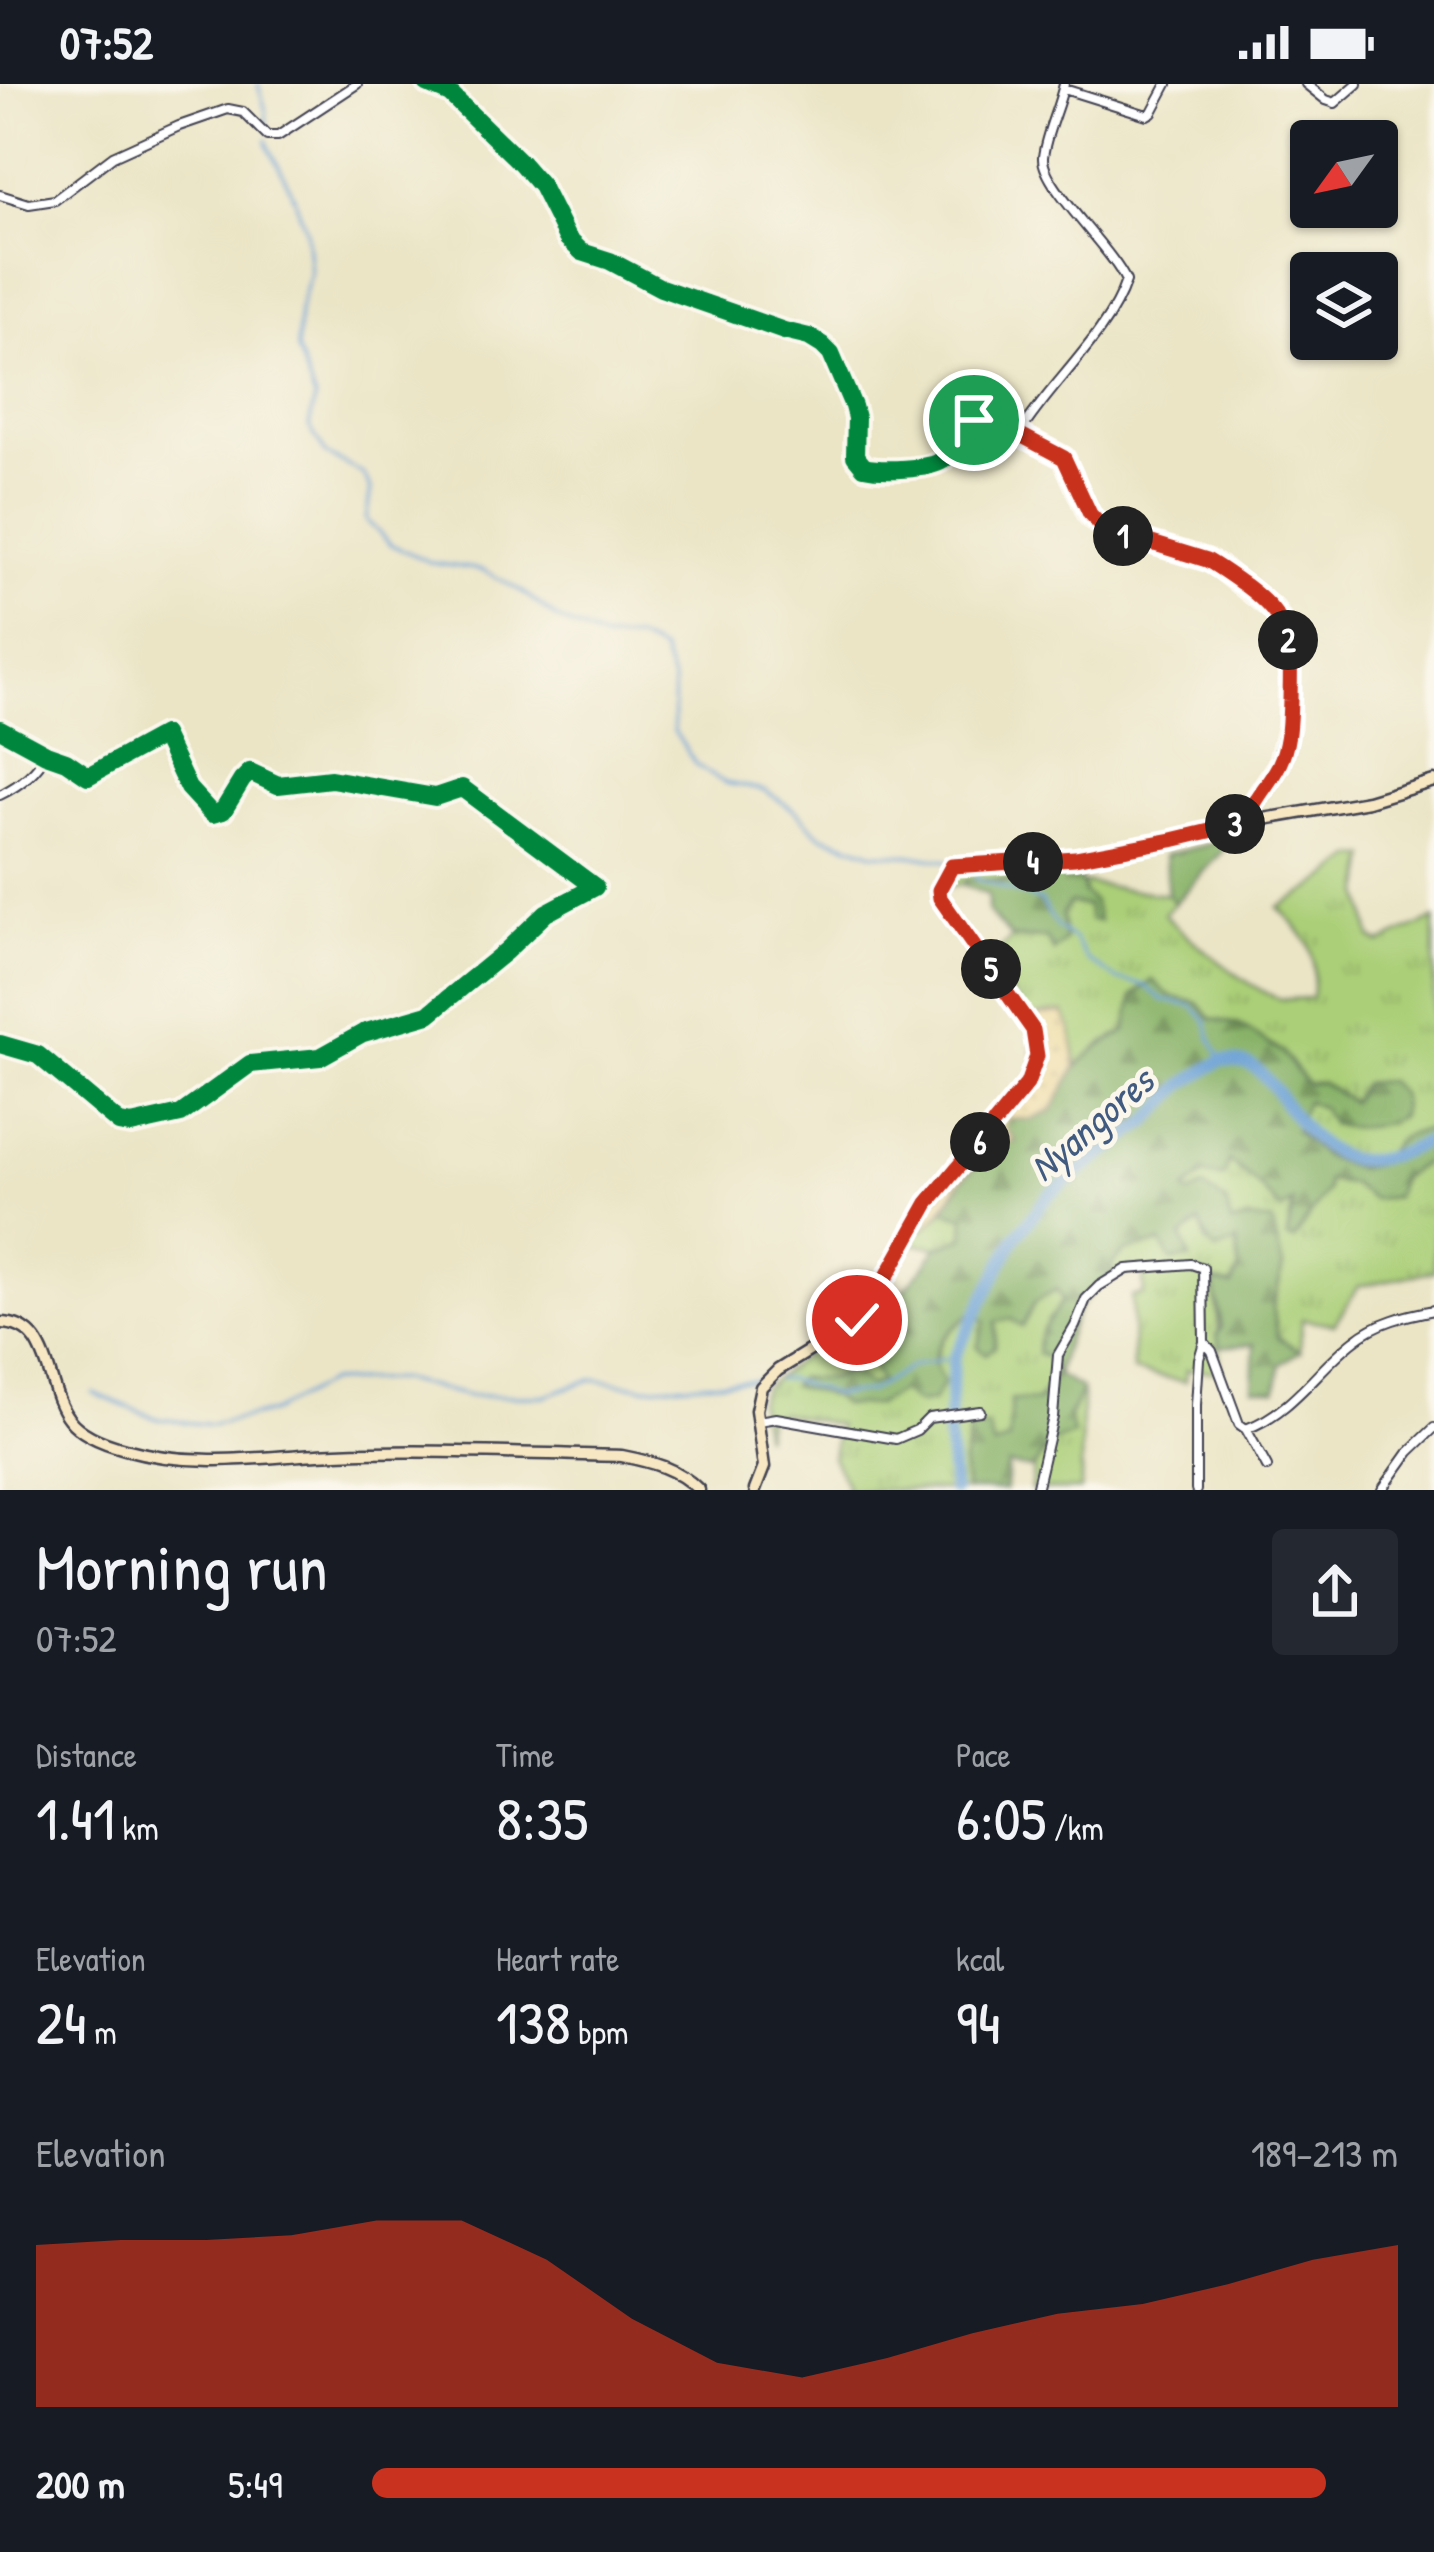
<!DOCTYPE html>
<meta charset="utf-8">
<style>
body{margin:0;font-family:"Patrick Hand",sans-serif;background:#242831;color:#f1f3f6;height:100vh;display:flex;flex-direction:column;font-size:45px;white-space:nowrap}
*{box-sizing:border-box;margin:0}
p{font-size:39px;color:#9ea1a6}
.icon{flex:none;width:66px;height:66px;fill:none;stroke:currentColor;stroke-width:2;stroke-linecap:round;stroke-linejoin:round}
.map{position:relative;height:1406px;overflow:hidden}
.panel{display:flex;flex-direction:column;background:#171b24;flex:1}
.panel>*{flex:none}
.needle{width:78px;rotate:237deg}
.tools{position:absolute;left:1290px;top:36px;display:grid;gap:24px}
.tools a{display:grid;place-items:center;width:108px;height:108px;border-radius:12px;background:#171b24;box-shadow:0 3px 9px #0004;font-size:60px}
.pin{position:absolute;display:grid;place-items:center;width:102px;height:102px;color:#fff;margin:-51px;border:6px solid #fff;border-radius:50%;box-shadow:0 3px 12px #0007}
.km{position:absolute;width:60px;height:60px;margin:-30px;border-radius:50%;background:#222;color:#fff;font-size:33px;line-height:60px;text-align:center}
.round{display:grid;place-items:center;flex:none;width:126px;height:126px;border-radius:12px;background:#242831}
.overview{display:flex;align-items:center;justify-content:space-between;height:204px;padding:0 36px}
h1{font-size:66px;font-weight:600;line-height:90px}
.stats{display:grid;grid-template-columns:repeat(3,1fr);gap:18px;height:204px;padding:12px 36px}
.stats div{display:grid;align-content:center}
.stats b{font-size:60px;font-weight:600}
.stats small{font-size:33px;font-weight:400}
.stats p{font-size:33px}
.chart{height:336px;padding:24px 36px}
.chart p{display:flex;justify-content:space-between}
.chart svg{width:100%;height:216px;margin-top:12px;fill:#c8321e;opacity:.7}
ul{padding:0 36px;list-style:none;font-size:39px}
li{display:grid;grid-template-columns:192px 144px 1fr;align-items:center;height:90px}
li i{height:30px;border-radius:15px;background:#c8321e}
.status{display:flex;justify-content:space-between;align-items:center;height:84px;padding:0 60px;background:#171b24;direction:ltr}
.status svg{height:33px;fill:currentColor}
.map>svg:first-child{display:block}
.grass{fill:url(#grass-tufts);stroke:#66785a;stroke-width:3}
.forest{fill:url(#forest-firs);stroke:#556a52;stroke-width:3}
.sand{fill:url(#sand-dots);stroke:#887e6c;stroke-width:3}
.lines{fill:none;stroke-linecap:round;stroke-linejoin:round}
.stream{stroke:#679fd5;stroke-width:3}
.river{stroke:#679fd5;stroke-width:12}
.street-casing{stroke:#403f50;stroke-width:12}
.secondary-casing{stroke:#403f50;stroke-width:15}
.street{stroke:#fff;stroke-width:8}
.secondary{stroke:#f7e8c3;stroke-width:10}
.cycleway-casing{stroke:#fbf7ec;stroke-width:26}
.cycleway{stroke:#00873e;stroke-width:18}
.route-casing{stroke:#fff;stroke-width:24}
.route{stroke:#c8321e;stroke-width:15}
.labels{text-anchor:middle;stroke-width:10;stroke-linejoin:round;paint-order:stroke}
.water-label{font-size:39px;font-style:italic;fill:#415a80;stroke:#fbf7ec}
</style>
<div class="status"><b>07:52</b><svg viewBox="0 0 49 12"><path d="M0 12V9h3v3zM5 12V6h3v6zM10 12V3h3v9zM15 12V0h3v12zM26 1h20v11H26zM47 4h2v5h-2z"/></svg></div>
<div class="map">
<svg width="1434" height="1406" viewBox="0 0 1434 1406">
<defs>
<pattern id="grass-tufts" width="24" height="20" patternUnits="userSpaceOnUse" patternTransform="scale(3)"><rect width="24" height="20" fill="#abcf78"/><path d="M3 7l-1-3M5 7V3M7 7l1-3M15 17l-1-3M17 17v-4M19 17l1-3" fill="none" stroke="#93b169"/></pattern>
<pattern id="forest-firs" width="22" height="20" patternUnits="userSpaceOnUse" patternTransform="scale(3)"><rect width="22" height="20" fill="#88b268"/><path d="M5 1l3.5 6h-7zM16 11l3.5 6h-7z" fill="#6f9057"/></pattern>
<pattern id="sand-dots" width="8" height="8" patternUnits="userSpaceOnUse" patternTransform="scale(3)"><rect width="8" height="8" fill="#eeda9e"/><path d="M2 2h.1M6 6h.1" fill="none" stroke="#ccbb89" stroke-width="1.8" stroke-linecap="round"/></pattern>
</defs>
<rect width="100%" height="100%" fill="#fbf7ec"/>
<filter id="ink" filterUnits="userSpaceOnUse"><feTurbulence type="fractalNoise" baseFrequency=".00833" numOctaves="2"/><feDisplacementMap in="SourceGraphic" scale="24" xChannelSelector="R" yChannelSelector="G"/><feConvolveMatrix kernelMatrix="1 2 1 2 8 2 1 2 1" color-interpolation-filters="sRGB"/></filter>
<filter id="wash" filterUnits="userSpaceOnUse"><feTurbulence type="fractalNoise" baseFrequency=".004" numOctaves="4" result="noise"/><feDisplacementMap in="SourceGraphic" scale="48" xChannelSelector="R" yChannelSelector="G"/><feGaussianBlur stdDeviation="2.7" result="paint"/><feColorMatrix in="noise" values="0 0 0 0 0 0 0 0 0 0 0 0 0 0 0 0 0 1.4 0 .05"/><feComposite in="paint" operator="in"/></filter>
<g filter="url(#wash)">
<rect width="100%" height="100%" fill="#ebe5c6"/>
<!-- grass -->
<path class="grass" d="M1356,773H1368L1362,810L1371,854L1380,859L1434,835V1045C1404,1050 1396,1051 1381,1079C1339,1089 1324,1073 1295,1046L1306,1016L1322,1024L1352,1018L1321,998L1307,1000L1282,968L1239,941L1210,934L1197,919L1169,912H1133L1126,947L1101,961L1077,982L1071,946L1031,938L990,876L1012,854H1046L1054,866L1062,829L1070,819L1087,822L1098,836L1084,809L1083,799L1168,811L1175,819L1164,830C1183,850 1258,912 1282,915C1292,916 1303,914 1312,914C1317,866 1311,857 1278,823L1313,804Z
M1072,779L1079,789L1033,796H965L964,801L946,802L953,787Z
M1228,1076L1256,1099L1281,1126L1327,1096L1352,1100L1371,1115L1423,1079L1434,1078V1187L1359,1202L1334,1240L1302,1235L1300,1267L1278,1254L1273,1223L1283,1183L1250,1135L1231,1140L1184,1106L1203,1091Z
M944,1126L966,1133L965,1153L937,1163L907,1159L913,1148L923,1146Z
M1201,1137L1207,1159L1237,1157L1239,1185L1231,1202L1213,1198C1219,1230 1220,1256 1220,1287L1186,1286L1185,1298L1133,1287L1132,1213L1144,1210L1143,1188L1114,1191L1111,1180L1126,1167L1161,1159L1189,1175L1181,1153Z
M1056,1205L1062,1215L1056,1229L1047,1236L1050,1274L1056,1291L1009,1356L963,1378L966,1406H845L847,1402L832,1373L838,1341L781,1329L768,1331L764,1353L758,1318L763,1304L876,1216L892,1238L880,1297L867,1303L831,1295L798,1294L793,1302L876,1321L936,1287C934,1256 948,1249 970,1230L986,1237L1011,1235L1022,1243L1034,1219Z
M1082,1305L1081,1406H1031L1033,1385L1069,1332Z"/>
<!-- forest -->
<path class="forest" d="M1226,756L1224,766L1175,819L1168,811L1165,771Z
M1079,789L1084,809L1093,818L1099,837L1090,836L1087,822L1070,819L1062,829L1065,857L1054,867L1046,854H1012L988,828V811L964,801V796H1033Z
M1153,896L1169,912L1198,919L1210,934L1239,941L1282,968L1307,1000L1321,998L1351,1018L1363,999L1388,997L1402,1012L1401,1032C1378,1044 1356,1047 1331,1040L1322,1024L1306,1017L1295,1046L1323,1072L1357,1085L1380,1079C1397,1051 1404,1050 1434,1045V1078L1423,1079L1400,1094L1395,1113L1371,1115L1352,1100L1327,1097V1106L1294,1156L1287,1154L1293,1118L1281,1126L1256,1099L1229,1077L1224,1093L1203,1091L1185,1106L1189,1110L1204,1104L1226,1118L1231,1140L1250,1135L1272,1138L1283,1183L1273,1223L1278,1253L1300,1267L1281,1280L1276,1306L1253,1304L1255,1260L1220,1263L1217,1251L1222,1243L1213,1197L1232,1202L1239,1185L1237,1158L1216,1167L1207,1159L1200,1138L1182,1153L1190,1174L1172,1177L1161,1159L1126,1167L1112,1180L1114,1191C1074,1216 1068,1247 1057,1291L1082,1305L1069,1332L1073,1351L1050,1359L1033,1385L1008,1381L1006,1406H966L963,1378L970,1345L988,1343L994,1363L1009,1356L1011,1316L1038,1317L1056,1292L1050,1274L1038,1270C1034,1245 1054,1237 1062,1215L1056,1205L1034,1219L1022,1243L1011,1235L996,1238L995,1263L986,1270L977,1263L985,1237L970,1230C947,1250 920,1267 944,1298L933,1317L917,1319L901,1307L876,1321H842L833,1313L792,1302L798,1294L831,1295L849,1284L867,1302L880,1297C868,1278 863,1264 869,1242L892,1238L905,1226L899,1211L926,1181L937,1163L964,1153L965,1133L944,1126L963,1095L997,1059L1015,1058L1004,1043L1008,1034C1064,1040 1050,1015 1078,982C1091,966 1109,957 1126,947L1133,912Z"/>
<!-- sand -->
<path class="sand" d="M1053,929H1064L1071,946L1077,982L1052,1027L1031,1036L1008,1034L1005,1043L1016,1058L996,1060C985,1072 971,1084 961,1097C947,1117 938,1141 913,1148L926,1126L1036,985L1031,938L1040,931Z"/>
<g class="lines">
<!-- stream -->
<path class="stream" d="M258,0L266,27L267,45
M267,55L268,61L292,108L306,146L310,188L299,226L297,266L315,315L309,342L326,370L363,390L371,405L366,436L390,460L432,479L483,486L523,508L557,535L604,556L636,555L662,568L673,599L674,647L696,681L725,699L764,706L797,728L820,751L874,769L912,771L952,778
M977,783L976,795L1041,817L1057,843L1075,856L1087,876L1118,896L1145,901L1162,916L1192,922L1207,937L1211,954L1222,976
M777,1295H788L834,1311L869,1308L912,1282L954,1273
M93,1309L158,1335L211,1341L272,1328L329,1298L401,1296L469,1312H544L592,1295L644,1303L762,1295"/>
<!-- river -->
<path class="river" d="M953,1406L948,1346L954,1273L1016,1153L1049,1111L1150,1036L1184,1000L1222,976C1230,978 1243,977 1250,981C1262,986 1275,1005 1282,1016C1330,1083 1359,1092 1434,1054"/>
</g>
</g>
<g filter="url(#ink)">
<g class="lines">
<defs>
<path id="street" d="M427,0L450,10L521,79L541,102L567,154L582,168L610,177L661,204L784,247L809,253L822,261L831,270L853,322L856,334L855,372L864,383C881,387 928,386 943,376C956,367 965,348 974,336L986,333L1064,374L1089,431L1103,444L1207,476L1221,484L1274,526L1282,539L1290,568L1289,642L1279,681L1251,723L1247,738
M1306,0L1326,16L1335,19L1357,0
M1064,5L1147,31L1152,28L1167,0
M0,111L29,120L55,116L113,72L179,42L228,25L243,28L267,52H278L357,0
M1020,349C1050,300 1108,251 1126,197C1112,165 1041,101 1043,73C1046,48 1059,24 1064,0
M0,645L46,670L66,677L88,692L163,651L188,704L212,730L223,727L242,696L250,688L278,701L331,695L435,713L462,704L595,803L546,829L506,867L429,930L363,949L320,973L250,980L181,1030L131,1041L119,1039L38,971L0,960
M0,711C18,702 37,688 46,670
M1204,1258L1212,1267L1239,1340L1246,1345C1293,1328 1317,1285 1355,1256C1377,1238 1407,1231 1434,1226
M758,1337L776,1334L896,1355L917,1346L929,1334L980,1327
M1246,1345L1267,1383
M1036,1406L1053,1333L1058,1271L1075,1242L1086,1215L1099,1202L1127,1185L1191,1180L1203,1184L1204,1258L1199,1275L1196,1321V1406
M1382,1406L1409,1368L1434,1344"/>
<path id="secondary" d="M0,1239C53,1239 44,1303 69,1335C82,1352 106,1360 125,1365C196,1385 264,1372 336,1369C431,1365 526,1370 622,1372C652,1378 677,1384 699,1406
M755,1406L764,1383L756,1326L761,1303L778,1286L846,1244L868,1226L928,1119L1027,1000L1037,972L1033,946L970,854L945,824L939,806L952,782L1075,774L1172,756L1247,738L1368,717L1434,697"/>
</defs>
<!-- street casing -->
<use href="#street" class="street-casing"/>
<!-- secondary casing -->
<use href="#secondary" class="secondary-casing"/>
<!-- street -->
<use href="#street" class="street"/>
<!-- secondary -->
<use href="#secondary" class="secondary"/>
<defs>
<path id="cycleway" d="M427,0L450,10L521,79L541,102L567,154L582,168L610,177L661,204L784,247L809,253L822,261L831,270L853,322L856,334L855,372L864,383C881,387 928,386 943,376C956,367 965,348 974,336L986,333L1064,374L1089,431L1103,444L1207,476L1221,484L1274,526L1282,539L1290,568L1289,642L1279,681L1251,723L1247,738
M0,645L46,670L66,677L88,692L163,651L188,704L212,730L223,727L242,696L250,688L278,701L331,695L435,713L462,704L595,803L546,829L506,867L429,930L363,949L320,973L250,980L181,1030L131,1041L119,1039L38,971L0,960"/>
</defs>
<!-- cycleway casing -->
<use href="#cycleway" class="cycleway-casing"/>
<!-- cycleway -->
<use href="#cycleway" class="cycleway"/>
</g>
</g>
<g class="lines" filter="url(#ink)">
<defs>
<path id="route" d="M857,1236L868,1226L928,1119L1027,1000L1037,972L1033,946L940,814L939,806L952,782L1075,774L1172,756L1247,738C1252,716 1269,701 1279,681C1289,661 1289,639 1290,617C1291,560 1294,538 1246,502C1233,493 1221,484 1207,476L1103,444L1090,430L1064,374L990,335L982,332L974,336"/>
</defs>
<!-- route casing -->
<use href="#route" class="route-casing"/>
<!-- route -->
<use href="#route" class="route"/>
</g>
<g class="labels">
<!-- water labels -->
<g class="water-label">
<text transform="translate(1091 1040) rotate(-41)" y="14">Nyangores</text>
</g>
</g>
</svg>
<div class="tools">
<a><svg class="needle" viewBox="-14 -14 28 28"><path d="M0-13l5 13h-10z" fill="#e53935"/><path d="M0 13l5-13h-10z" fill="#9ea1a6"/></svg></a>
<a><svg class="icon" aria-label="layers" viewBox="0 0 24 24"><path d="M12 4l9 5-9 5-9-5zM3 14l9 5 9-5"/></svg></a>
</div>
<div class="pin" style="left:974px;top:336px;background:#1e9e55"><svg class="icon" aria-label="arrive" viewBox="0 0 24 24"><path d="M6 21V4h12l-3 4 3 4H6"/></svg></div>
<div class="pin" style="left:857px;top:1236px;background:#d93025"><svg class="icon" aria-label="check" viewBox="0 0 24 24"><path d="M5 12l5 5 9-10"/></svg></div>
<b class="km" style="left:1123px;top:452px">1</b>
<b class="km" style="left:1288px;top:556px">2</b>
<b class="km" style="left:1235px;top:740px">3</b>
<b class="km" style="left:1033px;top:778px">4</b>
<b class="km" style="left:991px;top:885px">5</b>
<b class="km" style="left:980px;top:1058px">6</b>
</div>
<section class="panel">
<div class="overview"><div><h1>Morning run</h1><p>07:52</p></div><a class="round"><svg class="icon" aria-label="share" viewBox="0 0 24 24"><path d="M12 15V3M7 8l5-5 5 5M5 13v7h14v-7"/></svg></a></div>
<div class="stats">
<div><p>Distance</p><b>1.41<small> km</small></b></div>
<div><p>Time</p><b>8:35</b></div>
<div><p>Pace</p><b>6:05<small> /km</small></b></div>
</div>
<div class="stats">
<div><p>Elevation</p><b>24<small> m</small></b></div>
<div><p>Heart rate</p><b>138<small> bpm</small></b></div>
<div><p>kcal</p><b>94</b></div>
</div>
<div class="chart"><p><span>Elevation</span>189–213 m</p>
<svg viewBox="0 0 160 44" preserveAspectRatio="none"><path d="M0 44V11L10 10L20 10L30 9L40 6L50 6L60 14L70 26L80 35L90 38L100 34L110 29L120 25L130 23L140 19L150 14L160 11V44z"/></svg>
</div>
<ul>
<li><b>200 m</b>5:49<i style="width:93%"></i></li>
</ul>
</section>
